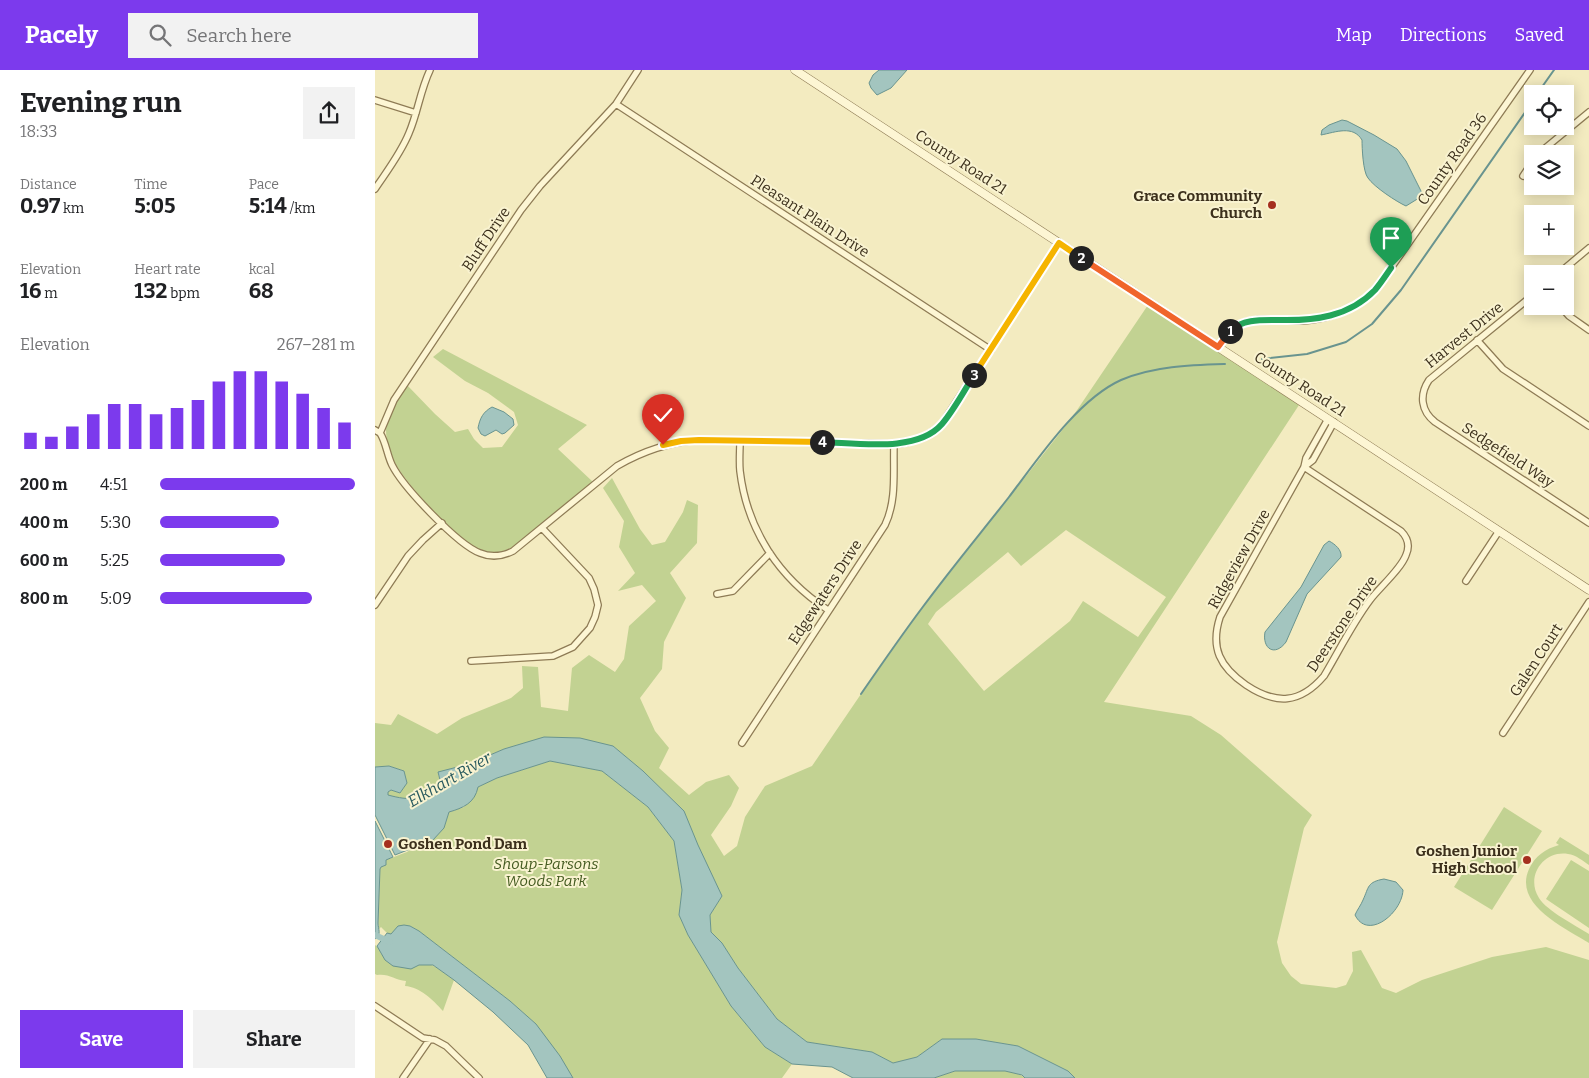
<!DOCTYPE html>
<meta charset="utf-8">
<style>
body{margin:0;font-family:Bitter,serif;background:#f2f2f2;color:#202124;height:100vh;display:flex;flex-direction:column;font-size:19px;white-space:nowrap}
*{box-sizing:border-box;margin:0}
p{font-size:16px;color:#757577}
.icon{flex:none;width:28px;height:28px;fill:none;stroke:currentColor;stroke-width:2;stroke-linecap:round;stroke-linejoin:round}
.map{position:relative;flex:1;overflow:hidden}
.side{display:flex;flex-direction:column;background:#fff;width:375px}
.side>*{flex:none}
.controls{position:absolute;left:1149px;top:15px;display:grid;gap:10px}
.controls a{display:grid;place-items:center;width:50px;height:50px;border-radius:0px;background:#fff;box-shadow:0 2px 12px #0003;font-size:25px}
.pin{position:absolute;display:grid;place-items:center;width:42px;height:42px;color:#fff;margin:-51px -21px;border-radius:50% 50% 50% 0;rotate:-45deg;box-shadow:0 0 5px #0007}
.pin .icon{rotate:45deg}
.km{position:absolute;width:25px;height:25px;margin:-12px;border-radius:50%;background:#222;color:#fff;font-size:14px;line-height:25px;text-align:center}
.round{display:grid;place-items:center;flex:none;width:52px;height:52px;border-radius:0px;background:#f2f2f2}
.head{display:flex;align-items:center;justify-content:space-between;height:85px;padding:0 20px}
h1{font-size:28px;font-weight:700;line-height:38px}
.stats{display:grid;grid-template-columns:repeat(3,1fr);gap:8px;height:85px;padding:5px 20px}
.stats div{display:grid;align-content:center}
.stats b{font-size:21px;font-weight:700}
.stats small{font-size:14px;font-weight:400}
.stats p{font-size:14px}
.chart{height:140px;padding:10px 20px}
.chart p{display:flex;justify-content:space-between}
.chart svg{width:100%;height:90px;margin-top:5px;stroke:#7c3aed;stroke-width:6}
.action{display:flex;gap:10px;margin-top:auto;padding:10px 20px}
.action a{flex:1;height:58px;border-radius:0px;background:#7c3aed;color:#fff;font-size:20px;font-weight:700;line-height:58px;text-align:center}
.action a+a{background:#f2f2f2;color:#202124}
ul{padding:0 20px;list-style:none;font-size:16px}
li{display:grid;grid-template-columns:80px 60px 1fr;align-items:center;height:38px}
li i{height:12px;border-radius:6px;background:#7c3aed}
header{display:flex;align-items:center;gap:30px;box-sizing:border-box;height:70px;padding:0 25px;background:#7c3aed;color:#fff}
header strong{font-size:24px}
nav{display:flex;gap:28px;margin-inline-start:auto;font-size:18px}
.search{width:350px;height:45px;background:#f2f2f2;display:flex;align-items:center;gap:12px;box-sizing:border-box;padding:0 18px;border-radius:0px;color:#757577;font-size:19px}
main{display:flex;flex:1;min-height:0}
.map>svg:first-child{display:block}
.green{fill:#c2d292;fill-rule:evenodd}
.water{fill:#a3c5bf;stroke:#69948f}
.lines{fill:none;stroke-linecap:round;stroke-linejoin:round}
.stream{stroke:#69948f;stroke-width:2}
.canal{stroke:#a3c5bf;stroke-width:6}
.minor-casing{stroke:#8e7b55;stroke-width:8}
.tertiary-casing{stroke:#8e7b55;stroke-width:9}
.minor{stroke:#fdf6d4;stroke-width:5.5}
.tertiary{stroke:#fdf6d4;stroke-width:8}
.split-1-casing{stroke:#fff;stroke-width:10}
.split-2-casing{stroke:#fff;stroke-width:10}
.split-3-casing{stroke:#fff;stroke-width:10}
.split-4-casing{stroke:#fff;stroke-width:10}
.split-5-casing{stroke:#fff;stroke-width:10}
.split-1{stroke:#22a559;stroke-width:6}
.split-2{stroke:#f0652b;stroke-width:6}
.split-3{stroke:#f5b400;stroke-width:6}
.split-4{stroke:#22a559;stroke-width:6}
.split-5{stroke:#f5b400;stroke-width:6}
.poi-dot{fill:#a52f1e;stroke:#f9f3d0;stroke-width:2}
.labels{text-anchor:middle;stroke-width:4;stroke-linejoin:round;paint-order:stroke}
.street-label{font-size:15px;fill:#3c301c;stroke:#f9f3d0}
.poi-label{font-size:15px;font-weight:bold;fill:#3c301c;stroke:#f9f3d0;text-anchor:end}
.park-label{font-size:15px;font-style:italic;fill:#445b20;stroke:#f9f3d0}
.water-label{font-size:16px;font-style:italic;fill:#295a5e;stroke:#f9f3d0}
</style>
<header>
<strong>Pacely</strong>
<div class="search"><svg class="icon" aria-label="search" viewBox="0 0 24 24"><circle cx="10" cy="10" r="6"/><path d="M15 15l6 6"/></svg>Search here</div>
<nav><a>Map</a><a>Directions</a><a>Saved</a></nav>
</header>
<main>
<section class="side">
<div class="head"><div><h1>Evening run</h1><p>18:33</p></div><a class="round"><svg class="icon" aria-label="share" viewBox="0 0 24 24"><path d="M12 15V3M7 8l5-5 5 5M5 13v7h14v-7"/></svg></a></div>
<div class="stats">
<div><p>Distance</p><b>0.97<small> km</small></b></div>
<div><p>Time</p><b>5:05</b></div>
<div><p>Pace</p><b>5:14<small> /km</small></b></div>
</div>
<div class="stats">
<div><p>Elevation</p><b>16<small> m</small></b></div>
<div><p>Heart rate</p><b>132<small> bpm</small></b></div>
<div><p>kcal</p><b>68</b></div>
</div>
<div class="chart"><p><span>Elevation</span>267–281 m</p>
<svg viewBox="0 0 160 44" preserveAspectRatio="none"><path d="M5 44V36M15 44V38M25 44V33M35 44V27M45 44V22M55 44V22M65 44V27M75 44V24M85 44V20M95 44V11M105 44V6M115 44V6M125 44V11M135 44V17M145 44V24M155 44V31"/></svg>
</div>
<ul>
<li><b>200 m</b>4:51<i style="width:100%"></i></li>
<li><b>400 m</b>5:30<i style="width:61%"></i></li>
<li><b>600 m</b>5:25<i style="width:64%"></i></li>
<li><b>800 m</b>5:09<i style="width:78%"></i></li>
</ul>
<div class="action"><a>Save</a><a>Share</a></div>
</section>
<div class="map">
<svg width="1214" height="1008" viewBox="0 0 1214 1008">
<rect width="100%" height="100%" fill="#f3ebc0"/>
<!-- green -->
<path class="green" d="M773,235L924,335L729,632L816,646L846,665L937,745L929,758L902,872L907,893L916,906L926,914L961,918L971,915L978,901L977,882L986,880L1007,918L1021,923L1047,910L1117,887L1171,877L1214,890V1008H700L693,1001L643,976L601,969H567L542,987L518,993L497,982L432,972L402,949L363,898L347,873L336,862L335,845L347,826L322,775L309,741L268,701L238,676L169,668L129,679L94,694L63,703L67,718C46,730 36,732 12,725L13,722L16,720L25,723L32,713L29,701L14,696L0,697V653L16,655L23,644L62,664L87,648L136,628L148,618L147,596L163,597L166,637L193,641L197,598L214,585L240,602L249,589L254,556L281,531L267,515L243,521L260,503L244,477L249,451L228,418L237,408L265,459L277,475L290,472L308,442L312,430L323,435L322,473L295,503L311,528L289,572L287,599L265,628L280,661L294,678L284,698L314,725L331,712L354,705L364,718L356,736L336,765L349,786L362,776L370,747L390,716L437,696L486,624L547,538L696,349ZM691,460L791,527L763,567L708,531L695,551L609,621L553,554L561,542L633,482L646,496Z
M68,279L212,355L183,379L218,412L142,475C131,481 121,484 109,481C86,475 32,415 20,393C15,383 11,371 11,360C11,344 23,328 32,315L60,344L80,362L93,359L99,369L108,378L127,377L143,355L139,342L113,323L90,311L58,287Z
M175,691L227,701L273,737L299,771L307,820L304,845L313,865L356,936L390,977L417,994L407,1008H184L161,954L135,931L44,861L35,856L16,864H13L6,857L4,859L3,853L5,799L6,797L11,795V790L32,782L69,758L74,742L89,737L103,717L122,708Z
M1129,737L1167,761L1117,840L1079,817Z
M1185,767L1214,785V795C1208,791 1201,785 1193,784C1169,780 1150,806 1164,828C1172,841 1200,855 1214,864V873C1190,858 1138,835 1154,799C1160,786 1170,779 1184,775L1181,773Z
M1196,790L1214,801V858L1171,829Z
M0,875L5,879L6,884L40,897C56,888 66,902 79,910L68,941C58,930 45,917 30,916L31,911C20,910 13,903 2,905L0,904Z
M580,1001C598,1001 635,996 650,1008H559Z"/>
<!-- water -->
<path class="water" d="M504,0H532L516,18L502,25L496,18L494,13L498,5Z
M967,50L972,51L999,65L1022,79L1031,91L1047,123L1044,128L1031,136C1022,132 999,117 993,108C988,102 987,78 987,70C978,55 961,62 946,65L947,60L954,55Z
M117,337L129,342L138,349L139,355L130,363L127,364L121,360L110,366L106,364L103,358C105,348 108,342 117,337Z
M954,471C960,474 967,480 966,487L932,524L911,572C900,587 887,579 890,562L926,517L949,475Z
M169,667L205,668L238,676L268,701L309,741L323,775L347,826L335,845L336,862L347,873L363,898L402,949L432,972L497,982L518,993L542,987L567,969H601L643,976L693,1001L700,1008H650L647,1005L630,1001H580L559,1008H478L457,997L417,994L390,977L356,936L313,865L304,845L307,820L299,771L273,737L227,701L175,691L122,708L103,717C100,733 88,738 74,742L69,758L58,770L20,785L0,745V697L14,696L29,701L32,713L25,723L16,720L13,722V725C35,731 47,730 67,718L63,702L94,694L129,679Z
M0,751L18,787L11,790V795L6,797L5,799L3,853C3,859 7,864 0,869Z
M1009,809L1021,812L1028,820C1027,843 993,871 980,845C982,840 986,835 988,830C994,817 992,812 1009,809Z
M29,855L35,856L44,861L135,931L161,954L185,986L198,1008H172L153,975L118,942L79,910L58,895H44L36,899L18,896L10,890L2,876L12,863L16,864L23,856Z"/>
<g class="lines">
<!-- stream -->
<path class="stream" d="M1162,24L1179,0
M887,289L932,284L971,272L997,254L1026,220L1158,31
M486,624C506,595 526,566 547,538C575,500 605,464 634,427C663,389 702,330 746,310C778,296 816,295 850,294"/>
<!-- canal -->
<path class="canal" d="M0,865L15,872"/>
<defs>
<path id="minor" d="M0,30L41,43
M241,34L616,280
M1163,84L1214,42
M1148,106L1158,91
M0,119C12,101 26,83 34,63C43,42 45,21 55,0
M1183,204L1214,178
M1158,225L1054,310C1044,325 1046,341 1060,352L1214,453
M1185,236L1194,246L1214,260
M1102,270L1128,299L1214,356
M843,277C848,270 853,261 860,257C880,244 906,252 928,251C946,249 964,245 979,236C996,227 1006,212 1016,198L1155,0
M0,360L5,363L19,330L146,140L165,116L241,34L263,0
M5,363C11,372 12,385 17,395C28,417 83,475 105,483C117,488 128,486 138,481L242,396C268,381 294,372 324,370L519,374C538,373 553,367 567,354L684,173
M365,370C365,381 364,391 365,401C372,460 404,508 453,540
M929,397L1026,461C1033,468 1035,476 1031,485C1026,499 1005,517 995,530C977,554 964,581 949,606C925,634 901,635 871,615C845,597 835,578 845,547L929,397L931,388L953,349
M929,397L938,390L959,352
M1091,511L1124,461
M342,524L358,521L395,483
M0,535L33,486L48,470L67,453
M96,591L178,586L198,577L215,558L220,547L223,535L219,519L214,508L167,458
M1128,663L1214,532
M367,673L510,455C522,430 518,401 519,374
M0,936L48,968L60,970L71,976L104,1008
M28,1008L55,969"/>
<path id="tertiary" d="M420,0L1214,520"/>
</defs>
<!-- minor casing -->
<use href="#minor" class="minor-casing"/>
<!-- tertiary casing -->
<use href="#tertiary" class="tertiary-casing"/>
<!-- minor -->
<use href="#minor" class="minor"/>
<!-- tertiary -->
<use href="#tertiary" class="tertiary"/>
</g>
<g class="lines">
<defs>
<path id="split-1" d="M855,261C868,249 886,250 903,250C939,251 974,247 1000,220C1006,213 1011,205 1016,198"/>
<path id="split-2" d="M706,188L843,277L855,261"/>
<path id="split-3" d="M599,305L684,173L706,188"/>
<path id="split-4" d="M447,372C482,373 542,383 567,354C579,340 589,321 599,305"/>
<path id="split-5" d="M288,375L306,371L324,370L447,372"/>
</defs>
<!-- split-1 casing -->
<use href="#split-1" class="split-1-casing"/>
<!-- split-2 casing -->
<use href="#split-2" class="split-2-casing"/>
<!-- split-3 casing -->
<use href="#split-3" class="split-3-casing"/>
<!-- split-4 casing -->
<use href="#split-4" class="split-4-casing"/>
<!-- split-5 casing -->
<use href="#split-5" class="split-5-casing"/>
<!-- split-1 -->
<use href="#split-1" class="split-1"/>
<!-- split-2 -->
<use href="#split-2" class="split-2"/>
<!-- split-3 -->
<use href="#split-3" class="split-3"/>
<!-- split-4 -->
<use href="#split-4" class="split-4"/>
<!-- split-5 -->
<use href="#split-5" class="split-5"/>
</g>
<!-- markers -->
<g class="poi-dot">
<circle cx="897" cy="135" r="5"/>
<circle cx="13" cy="774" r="5"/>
<circle cx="1152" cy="790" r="5"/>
</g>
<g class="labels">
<!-- street labels -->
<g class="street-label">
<text transform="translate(1077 89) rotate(-55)" y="5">County Road 36</text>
<text transform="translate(586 92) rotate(33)" y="5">County Road 21</text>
<text transform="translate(435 146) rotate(33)" y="5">Pleasant Plain Drive</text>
<text transform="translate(111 169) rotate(-56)" y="5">Bluff Drive</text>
<text transform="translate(1089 265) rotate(-39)" y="5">Harvest Drive</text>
<text transform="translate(925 314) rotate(33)" y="5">County Road 21</text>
<text transform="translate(1133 385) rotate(33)" y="5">Sedgefield Way</text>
<text transform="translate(864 489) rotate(-61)" y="5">Ridgeview Drive</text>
<text transform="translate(450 522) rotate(-57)" y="5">Edgewaters Drive</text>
<text transform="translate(967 554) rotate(-56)" y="5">Deerstone Drive</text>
<text transform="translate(1161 590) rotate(-57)" y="5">Galen Court</text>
</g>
<!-- poi labels -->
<g class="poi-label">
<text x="887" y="131">Grace Community<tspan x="887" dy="17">Church</tspan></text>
<text x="23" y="779" text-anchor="start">Goshen Pond Dam</text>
<text x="1142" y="786">Goshen Junior<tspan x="1142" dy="17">High School</tspan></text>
</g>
<!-- park labels -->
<g class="park-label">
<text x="171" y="799">Shoup-Parsons<tspan x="171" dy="17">Woods Park</tspan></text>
</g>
<!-- water labels -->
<g class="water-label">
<text transform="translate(74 709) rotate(-30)" y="6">Elkhart River</text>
</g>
</g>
</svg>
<div class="controls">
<a><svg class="icon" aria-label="locate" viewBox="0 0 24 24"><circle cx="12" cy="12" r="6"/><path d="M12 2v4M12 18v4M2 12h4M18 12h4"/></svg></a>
<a><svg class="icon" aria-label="layers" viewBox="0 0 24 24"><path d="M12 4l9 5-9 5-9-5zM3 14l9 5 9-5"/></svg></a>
<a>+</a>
<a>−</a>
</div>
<div class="pin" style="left:1016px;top:198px;background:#1e9e55"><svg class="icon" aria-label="arrive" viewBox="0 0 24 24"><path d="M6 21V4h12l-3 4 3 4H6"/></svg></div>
<div class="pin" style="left:288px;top:375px;background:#d93025"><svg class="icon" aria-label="check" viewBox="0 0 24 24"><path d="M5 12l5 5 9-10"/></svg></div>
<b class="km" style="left:855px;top:261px">1</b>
<b class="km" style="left:706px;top:188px">2</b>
<b class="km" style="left:599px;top:305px">3</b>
<b class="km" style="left:447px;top:372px">4</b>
</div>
</main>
